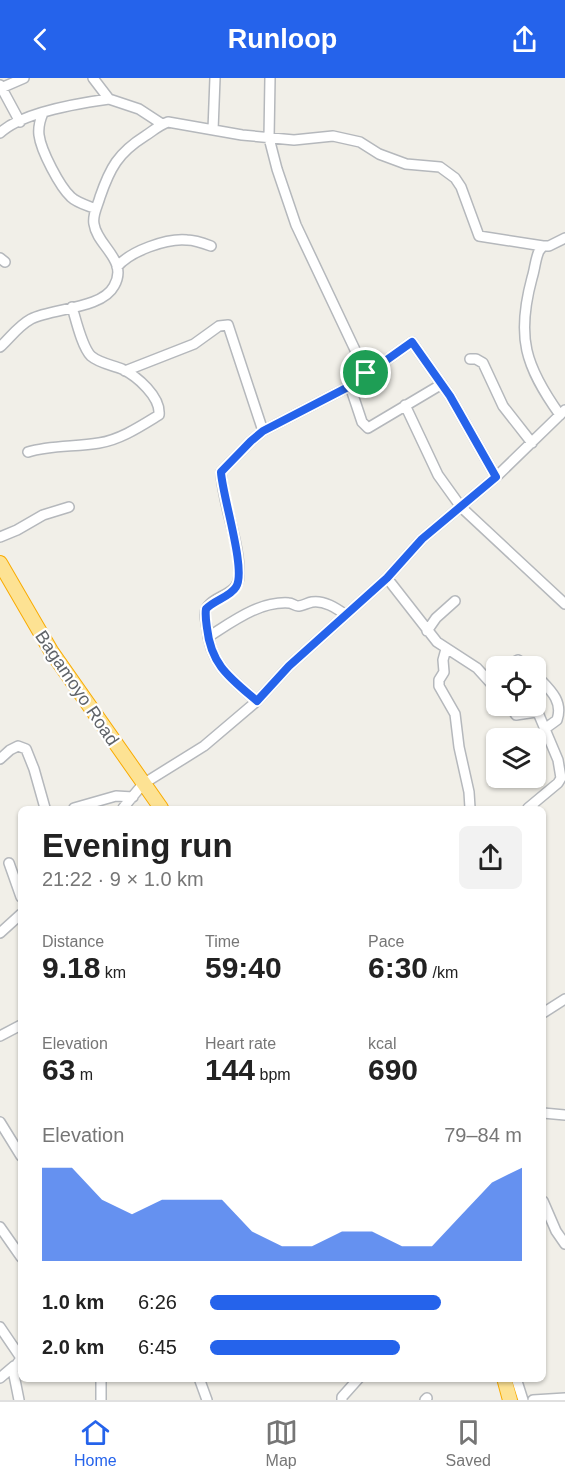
<!DOCTYPE html>
<meta charset="utf-8">
<style>
body{margin:0;font-family:Helvetica,sans-serif;background:#f2f2f2;color:#222;height:100vh;display:flex;flex-direction:column;font-size:22px;white-space:nowrap}
*{box-sizing:border-box;margin:0}
p{font-size:20px;color:#767676}
.icon{flex:none;width:33px;height:33px;fill:none;stroke:currentColor;stroke-width:2;stroke-linecap:round;stroke-linejoin:round}
.map{position:relative;flex:1;overflow:hidden}
.details{position:absolute;left:18px;top:728px;width:528px;height:576px;display:flex;flex-direction:column;background:#fff;border-radius:9px;box-shadow:0 2px 4px #0004}
.details>*{flex:none}
.controls{position:absolute;left:486px;top:578px;display:grid;gap:12px}
.controls a{display:grid;place-items:center;width:60px;height:60px;border-radius:9px;background:#fff;box-shadow:0 2px 4px #0004;font-size:30px}
.pin{position:absolute;display:grid;place-items:center;width:51px;height:51px;color:#fff;margin:-26px;border:3px solid #fff;border-radius:50%;box-shadow:0 2px 6px #0007}
.round{display:grid;place-items:center;flex:none;width:63px;height:63px;border-radius:9px;background:#f2f2f2}
.head{display:flex;align-items:center;justify-content:space-between;height:102px;padding:0 24px}
h1{font-size:33px;font-weight:600;line-height:45px}
.metrics{display:grid;grid-template-columns:repeat(3,1fr);gap:9px;height:102px;padding:6px 24px}
.metrics div{display:grid;align-content:center}
.metrics b{font-size:30px;font-weight:600}
.metrics small{font-size:16px;font-weight:400}
.metrics p{font-size:16px}
.chart{height:168px;padding:12px 24px}
.chart p{display:flex;justify-content:space-between}
.chart svg{width:100%;height:108px;margin-top:6px;fill:#2563eb;opacity:.7}
ul{padding:0 24px;list-style:none;font-size:20px}
li{display:grid;grid-template-columns:96px 72px 1fr;align-items:center;height:45px}
li i{height:15px;border-radius:8px;background:#2563eb}
header{display:flex;justify-content:space-between;align-items:center;height:78px;padding:0 24px;background:#2563eb;color:#fff;font-size:27px;font-weight:600}
.menu{display:flex;justify-content:space-around;align-items:center;height:84px;border-top:2px solid #e0e0e0;background:#fff;font-size:16px;color:#767676}
.menu a{display:grid;justify-items:center;gap:3px}
.menu .selected{color:#2563eb}
.map>svg:first-child{display:block}
.lines{fill:none;stroke-linecap:round;stroke-linejoin:round}
.minor-casing{stroke:#b5b8bc;stroke-width:12}
.highway-casing{stroke:#f9ab00;stroke-width:16}
.minor{stroke:#fff;stroke-width:9}
.highway{stroke:#fde293;stroke-width:14}
.route-casing{stroke:#fff;stroke-width:12}
.route{stroke:#2563eb;stroke-width:8}
.labels{text-anchor:middle;stroke-width:4.5;stroke-linejoin:round;paint-order:stroke}
.street-label{font-size:18px;fill:#5f6368;stroke:#fff}
</style>
<header><svg class="icon" aria-label="back" viewBox="0 0 24 24"><path d="M15 5l-7 7 7 7"/></svg>Runloop<svg class="icon" aria-label="share" viewBox="0 0 24 24"><path d="M12 15V3M7 8l5-5 5 5M5 13v7h14v-7"/></svg></header>
<div class="map">
<svg width="565" height="1322" viewBox="0 0 565 1322">
<rect width="100%" height="100%" fill="#f1efe8"/>
<g class="lines">
<defs>
<path id="minor" d="M93,0L109,21L139,31L162,46
M270,0L269,60L277,91L296,147L366,295
M0,7L20,44
M1,10L24,0
M43,35C40,42 38,49 39,57C41,73 60,109 71,119C77,125 89,128 96,131
M213,52L215,0
M0,55C22,34 80,25 109,21
M0,180L5,184
M117,189C130,173 167,160 187,162C195,162 203,165 211,168
M0,269C10,260 18,248 31,241C53,230 102,231 114,208C129,182 97,168 94,146C92,137 98,127 100,119C110,90 118,75 145,58C153,53 159,47 168,44L242,57L294,62L333,58L360,64L379,76L406,86L440,89L455,100L461,109L479,158L543,168
M470,281H476L483,285L503,328L532,365
M125,293L194,266L219,248L228,247L263,353
M350,308L362,344L368,350L442,306
M405,327L438,397L461,429L565,526
M560,337C525,288 516,259 532,200C535,191 535,182 539,173L543,168H549L565,160
M28,374C50,367 76,369 99,365C120,362 141,348 159,337C161,319 137,298 122,291C112,287 99,285 91,278C82,269 76,242 72,229
M0,459L17,452L43,437L69,429
M387,500L437,564L477,590L496,611
M427,553L436,540L455,523
M208,559C232,544 259,523 289,525C292,525 295,528 298,528C302,528 307,525 312,524C324,522 336,530 346,537
M446,571L443,582L444,594L439,602V608L455,636L459,669L469,714L470,730
M507,588L518,582L527,588
M536,597C548,610 564,622 557,642L546,650
M257,623C231,601 210,586 207,550C206,543 203,534 208,528C218,516 238,517 239,498C240,463 223,429 221,394L251,363L263,353L350,308L412,264L450,318L496,399
M509,627L516,637L536,634L539,637L558,682L561,700L558,705L528,730
M0,681L10,672L18,668L26,671L34,691L45,730
M74,730L116,718L133,719
M123,730L143,706L204,668L257,623L289,588L387,500L422,461L496,399L565,332
M9,785L21,819
M0,855L21,836
M543,935L565,921
M0,958L21,947
M543,1035L565,1037
M0,1044L21,1078
M543,1123L556,1153L565,1166
M0,1149L21,1179
M0,1249L21,1280
M0,1300L14,1288
M101,1300V1322
M199,1300L207,1322
M516,1300L523,1322
M19,1322L13,1292L21,1280
M342,1322V1319L359,1300
M425,1322L427,1320
M533,1322L565,1320"/>
<path id="highway" d="M0,485L51,573L161,730
M504,1300L510,1322"/>
</defs>
<!-- minor casing -->
<use href="#minor" class="minor-casing"/>
<!-- highway casing -->
<use href="#highway" class="highway-casing"/>
<!-- minor -->
<use href="#minor" class="minor"/>
<!-- highway -->
<use href="#highway" class="highway"/>
</g>
<g class="lines">
<defs>
<path id="route" d="M412,264L450,318L496,399L422,461L387,500L289,588L257,623C230,600 211,587 207,550C206,543 205,537 206,531C214,522 230,519 236,509C247,493 222,417 221,394L251,363L263,353L350,308Z"/>
</defs>
<!-- route casing -->
<use href="#route" class="route-casing"/>
<!-- route -->
<use href="#route" class="route"/>
</g>
<g class="labels">
<!-- street labels -->
<g class="street-label">
<text transform="translate(77 610) rotate(56)" y="6">Bagamoyo Road</text>
</g>
</g>
</svg>
<div class="controls">
<a><svg class="icon" aria-label="locate" viewBox="0 0 24 24"><circle cx="12" cy="12" r="6"/><path d="M12 2v4M12 18v4M2 12h4M18 12h4"/></svg></a>
<a><svg class="icon" aria-label="layers" viewBox="0 0 24 24"><path d="M12 4l9 5-9 5-9-5zM3 14l9 5 9-5"/></svg></a>
</div>
<div class="pin" style="left:366px;top:295px;background:#1e9e55"><svg class="icon" aria-label="arrive" viewBox="0 0 24 24"><path d="M6 21V4h12l-3 4 3 4H6"/></svg></div>
<section class="details">
<div class="head"><div><h1>Evening run</h1><p>21:22 · 9 × 1.0 km</p></div><a class="round"><svg class="icon" aria-label="share" viewBox="0 0 24 24"><path d="M12 15V3M7 8l5-5 5 5M5 13v7h14v-7"/></svg></a></div>
<div class="metrics">
<div><p>Distance</p><b>9.18<small> km</small></b></div>
<div><p>Time</p><b>59:40</b></div>
<div><p>Pace</p><b>6:30<small> /km</small></b></div>
</div>
<div class="metrics">
<div><p>Elevation</p><b>63<small> m</small></b></div>
<div><p>Heart rate</p><b>144<small> bpm</small></b></div>
<div><p>kcal</p><b>690</b></div>
</div>
<div class="chart"><p><span>Elevation</span>79–84 m</p>
<svg viewBox="0 0 160 44" preserveAspectRatio="none"><path d="M0 44V6L10 6L20 19L30 25L40 19L50 19L60 19L70 32L80 38L90 38L100 32L110 32L120 38L130 38L140 25L150 12L160 6V44z"/></svg>
</div>
<ul>
<li><b>1.0 km</b>6:26<i style="width:74%"></i></li>
<li><b>2.0 km</b>6:45<i style="width:61%"></i></li>
</ul>
</section>
</div>
<nav class="menu">
<a class="selected"><svg class="icon" aria-label="home" viewBox="0 0 24 24"><path d="M3 11l9-7 9 7M6 9v11h12V9"/></svg>Home</a>
<a><svg class="icon" aria-label="map" viewBox="0 0 24 24"><path d="M3 6l6-2 6 2 6-2v14l-6 2-6-2-6 2zM9 4v14M15 6v14"/></svg>Map</a>
<a><svg class="icon" aria-label="saved" viewBox="0 0 24 24"><path d="M7 4h10v16l-5-4-5 4z"/></svg>Saved</a>
</nav>
